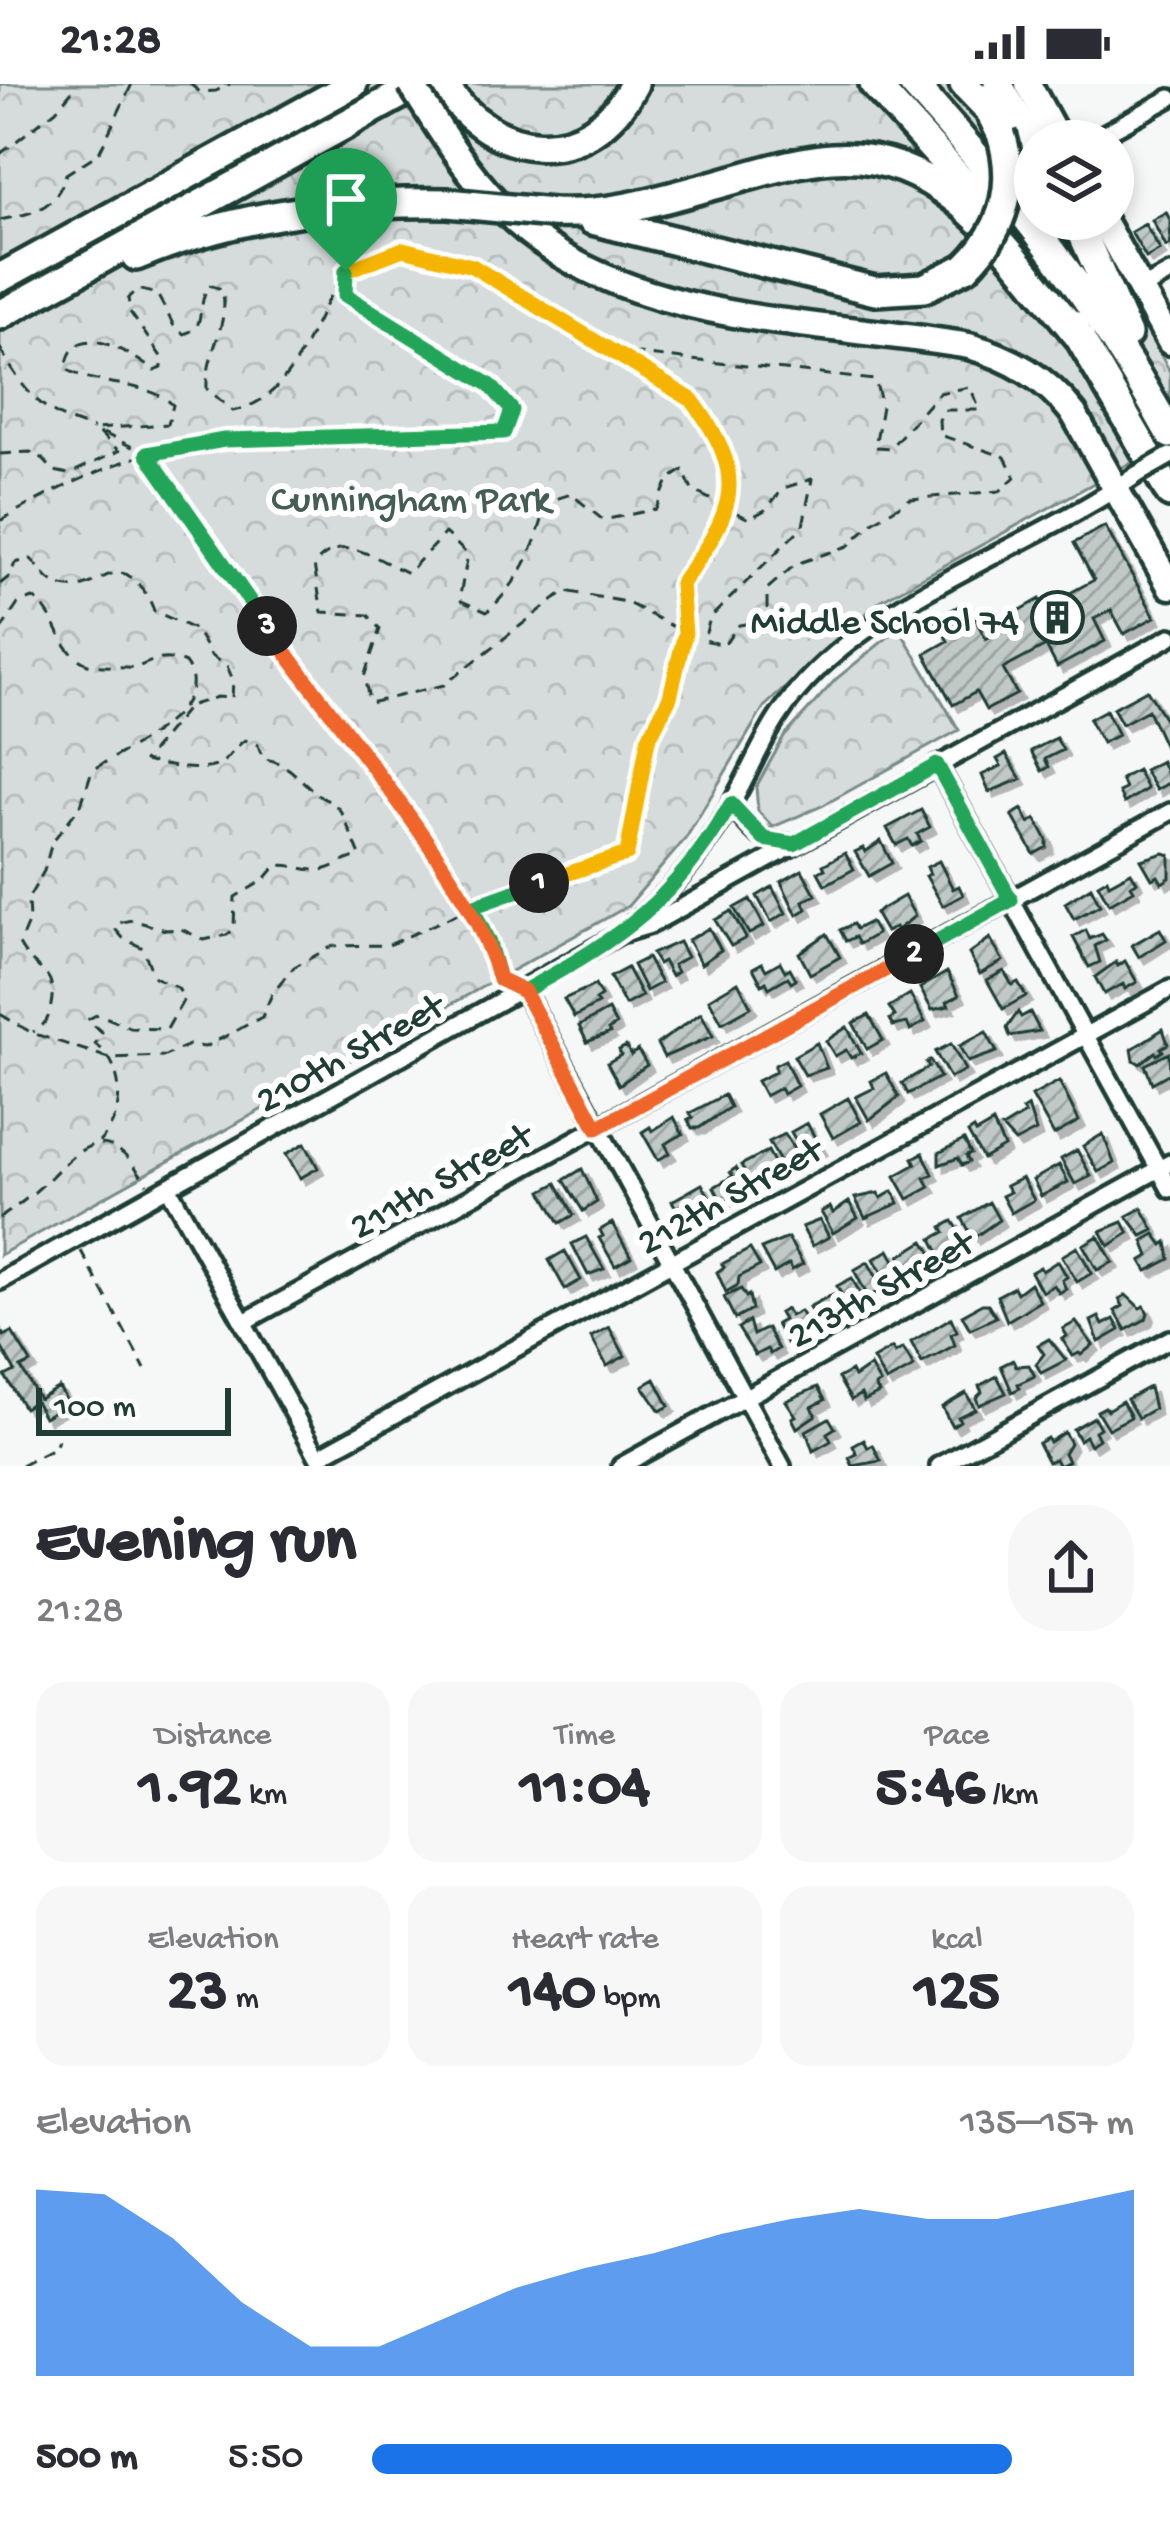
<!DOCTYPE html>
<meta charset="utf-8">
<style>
body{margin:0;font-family:"Gochi Hand",sans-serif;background:#f7f7f7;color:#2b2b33;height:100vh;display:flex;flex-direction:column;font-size:45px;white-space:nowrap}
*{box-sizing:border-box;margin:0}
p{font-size:39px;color:#7c7c81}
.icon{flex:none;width:66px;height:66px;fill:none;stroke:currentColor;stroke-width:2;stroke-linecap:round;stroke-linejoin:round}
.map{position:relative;height:1382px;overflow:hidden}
.sheet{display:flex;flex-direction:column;background:#fff;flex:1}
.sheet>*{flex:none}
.tools{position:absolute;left:1014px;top:36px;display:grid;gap:24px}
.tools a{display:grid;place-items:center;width:120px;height:120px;border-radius:50%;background:#fff;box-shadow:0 6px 18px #0003;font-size:60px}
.scale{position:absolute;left:36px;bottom:30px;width:195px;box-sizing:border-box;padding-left:12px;border:6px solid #1f3d34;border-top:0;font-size:33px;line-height:42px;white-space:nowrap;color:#1f3d34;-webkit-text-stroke:9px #fff;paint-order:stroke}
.pin{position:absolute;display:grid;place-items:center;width:102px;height:102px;color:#fff;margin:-123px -51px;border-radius:50% 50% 50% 0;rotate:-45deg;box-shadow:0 0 12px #0007}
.pin .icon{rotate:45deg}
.km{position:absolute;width:60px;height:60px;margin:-30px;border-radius:50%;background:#222;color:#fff;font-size:33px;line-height:60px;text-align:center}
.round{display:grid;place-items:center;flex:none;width:126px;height:126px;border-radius:48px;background:#f7f7f7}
.head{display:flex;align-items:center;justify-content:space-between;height:204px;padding:0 36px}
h1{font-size:66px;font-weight:700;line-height:90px}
.stats{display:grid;grid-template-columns:repeat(3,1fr);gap:18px;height:204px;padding:12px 36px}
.stats div{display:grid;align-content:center;border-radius:30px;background:#f7f7f7;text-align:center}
.stats b{font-size:60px;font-weight:700}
.stats small{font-size:33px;font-weight:400}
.stats p{font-size:33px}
.chart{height:336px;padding:24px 36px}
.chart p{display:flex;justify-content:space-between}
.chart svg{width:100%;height:216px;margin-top:12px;fill:#1a73e8;opacity:.7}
ul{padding:0 36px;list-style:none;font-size:39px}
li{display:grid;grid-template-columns:192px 144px 1fr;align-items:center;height:90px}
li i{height:30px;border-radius:15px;background:#1a73e8}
.status{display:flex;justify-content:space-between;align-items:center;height:84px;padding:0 60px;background:#fff;direction:ltr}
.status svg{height:33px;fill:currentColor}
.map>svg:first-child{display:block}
.forest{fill:url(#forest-crowns);stroke:#7a8c88;stroke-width:3}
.building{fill:url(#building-hatch);stroke:#1f3d34;stroke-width:3;filter:url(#shadow)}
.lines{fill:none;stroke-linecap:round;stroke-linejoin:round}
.street-casing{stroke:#1f3d34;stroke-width:24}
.primary-casing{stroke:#1f3d34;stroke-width:33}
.highway-casing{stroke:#1f3d34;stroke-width:36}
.path{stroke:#1f3d34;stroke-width:3;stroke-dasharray:12 9;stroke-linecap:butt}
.street{stroke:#fff;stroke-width:15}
.primary{stroke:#fff;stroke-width:24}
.highway{stroke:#fff;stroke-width:27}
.street-bridge-casing{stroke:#1f3d34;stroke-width:24;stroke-linecap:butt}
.primary-bridge-casing{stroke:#1f3d34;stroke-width:33;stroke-linecap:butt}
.highway-bridge-casing{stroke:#1f3d34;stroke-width:36;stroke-linecap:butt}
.street-bridge{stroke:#fff;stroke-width:15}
.primary-bridge{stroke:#fff;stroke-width:24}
.highway-bridge{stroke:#fff;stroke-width:27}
.split-1-casing{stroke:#fff;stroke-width:24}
.split-2-casing{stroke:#fff;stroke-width:24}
.split-3-casing{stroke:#fff;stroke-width:24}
.split-4-casing{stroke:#fff;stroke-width:24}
.split-1{stroke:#f5b400;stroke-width:15}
.split-2{stroke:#22a559;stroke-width:15}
.split-3{stroke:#f0652b;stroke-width:15}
.split-4{stroke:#22a559;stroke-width:15}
.labels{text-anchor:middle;stroke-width:12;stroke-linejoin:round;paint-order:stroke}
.park-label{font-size:39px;fill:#445d55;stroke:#fff}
.poi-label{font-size:39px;fill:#1f3d34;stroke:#fff;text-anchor:end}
.street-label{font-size:39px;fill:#1f3d34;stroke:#fff}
</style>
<div class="status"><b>21:28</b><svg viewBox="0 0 49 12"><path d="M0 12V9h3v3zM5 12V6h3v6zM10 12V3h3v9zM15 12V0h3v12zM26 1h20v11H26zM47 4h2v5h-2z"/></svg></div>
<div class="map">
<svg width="1170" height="1382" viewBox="0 0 1170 1382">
<defs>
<pattern id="forest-crowns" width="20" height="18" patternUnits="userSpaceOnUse" patternTransform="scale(3)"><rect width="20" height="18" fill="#d6dcdb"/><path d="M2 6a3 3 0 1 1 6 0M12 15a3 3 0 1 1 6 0" fill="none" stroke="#b7bebd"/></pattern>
<pattern id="building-hatch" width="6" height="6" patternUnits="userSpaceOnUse" patternTransform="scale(3)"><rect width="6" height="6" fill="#c0c9c6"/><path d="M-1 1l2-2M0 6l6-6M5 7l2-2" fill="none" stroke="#9ba4a2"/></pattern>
<filter id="shadow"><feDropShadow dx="6" dy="6" stdDeviation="0" flood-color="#0004"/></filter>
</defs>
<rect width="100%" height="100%" fill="#f6f7f7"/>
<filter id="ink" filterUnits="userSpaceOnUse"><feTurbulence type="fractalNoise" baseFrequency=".00833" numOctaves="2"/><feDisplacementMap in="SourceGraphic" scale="24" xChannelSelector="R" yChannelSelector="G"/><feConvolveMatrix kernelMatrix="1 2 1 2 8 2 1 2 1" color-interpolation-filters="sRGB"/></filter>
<g filter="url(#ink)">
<!-- forest -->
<path class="forest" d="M0,0H1015L1046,57H1035V135H1088L1170,288V357L880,517L764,623L686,754L628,822L0,1171Z
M899,544L959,646L822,722L773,743L758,727L756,703L784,653L836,595Z"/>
<!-- building -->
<path class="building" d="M1166,128L1170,136V161L1166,163L1152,136Z
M1145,140L1160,166L1146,174L1131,148Z
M1105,442L1155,533L1124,550L1111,526L1094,535L1105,557L1057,583L1046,562L1003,585L1017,610L986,626L976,608L953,621L925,570L948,557L935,535L966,518L986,555L1021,535L1017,528L1040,515L1044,523L1094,496L1074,459Z
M1147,606L1170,643V674L1148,626L1122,640L1113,624Z
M1106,626L1118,651L1102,659L1089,635Z
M1056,654L1063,666L1045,675L1049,683L1042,687L1031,667Z
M1006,670L1021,695L989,708L982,691L1001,682L997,675Z
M1161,677L1170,698L1156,706L1144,686Z
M1137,686L1147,705L1124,719L1119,708L1125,705L1121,695Z
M1022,725L1029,739L1036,735L1047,756V763L1034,770L1012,731Z
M921,726L930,743L917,750L921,757L912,762L908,755L896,761L887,744Z
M881,757L892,779L869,792L855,768L863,764L865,768Z
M845,769L854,785L825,801L818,788L825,785L823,781Z
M1164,769L1170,771V794L1162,799L1158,792L1152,795L1141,776Z
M939,777L953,805L959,802L963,811L943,822L926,792L930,790L927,783Z
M802,786L816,811L803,817L807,825L797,831L781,798Z
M1131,788L1137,798L1131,801L1134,806L1109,820L1098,800L1107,795L1109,800Z
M772,803L786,829L771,838L757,812Z
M1091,803L1100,821L1074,835L1065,819Z
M904,812L915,832L897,846L895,843L886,848L875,829Z
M750,815L764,842L749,850L734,824Z
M731,827L746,854L731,862L715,836Z
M870,838L877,850L859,860L855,853L846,857L840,846L853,840L856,845Z
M709,844L721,866L701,880L688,856Z
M1160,845L1166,856L1139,873L1132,861Z
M1086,846L1090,855L1102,850L1106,856L1095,862L1100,878L1089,883L1073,853Z
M827,850L840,873L810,890L799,869Z
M990,854L1003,877L980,890L969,870Z
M679,858L687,873L673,881L677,888L671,892L663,877L658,880L652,870Z
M647,874L661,899L646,907L633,881Z
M1125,877L1137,898L1125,905L1123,900L1104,910L1095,893L1116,878L1118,882Z
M780,878L785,887L790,884L796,895L791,898L788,893L769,904L766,898L762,901L753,884L762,879L766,886Z
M627,884L642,912L625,921L610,893Z
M1004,887L1012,901L1018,898L1026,912L1003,925L987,896Z
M947,888L959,911L947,918L949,922L932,926L920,904Z
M738,898L751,923L722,939L709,915Z
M595,901L601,912L595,916L598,920L574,933L564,915Z
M910,910L925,938L910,946L907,939L893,942L890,935L895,932L889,923Z
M608,926L616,941L608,946L610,949L587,958L579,942Z
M1018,928L1021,933L1030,928L1040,947L1010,952L1007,944Z
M701,929L713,952L664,973L657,960Z
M869,931L883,956L867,965L853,939Z
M847,943L861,969L851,974L846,966L835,972L826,957Z
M1163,945L1168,960L1161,964L1163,967L1157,971L1155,968L1140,980L1134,976L1132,965Z
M986,948L997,968L968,978L959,962Z
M817,959L827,984L805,991L794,972Z
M951,960L965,986L950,994L935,968Z
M626,962L631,971L638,966L647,981L619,1001L607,979L621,971L619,966Z
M1169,969L1170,989L1152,999L1145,981Z
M785,976L797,1002L783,1010L780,1004L765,1012L757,997L775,988V981Z
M930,976L940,993L908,1010L902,999L929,983L926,979Z
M886,989L899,1013L869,1036L856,1013L874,1004L871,997Z
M1059,997L1079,1037L1054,1051L1032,1012Z
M724,1011L730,1023L699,1044H692L688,1036L693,1034L690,1029Z
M848,1014L861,1038L833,1054L820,1030Z
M1028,1022L1036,1047L1015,1058L1002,1044L1025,1030L1022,1026Z
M674,1033L683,1050L665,1060L670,1069L658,1076L642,1048L650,1043L652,1047Z
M807,1039L821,1065L806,1073L791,1048Z
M993,1039L1004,1063L983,1075L968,1049L974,1045L976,1049Z
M785,1050L800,1076L784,1085L769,1058Z
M1103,1050L1114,1079L1098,1088L1083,1062Z
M964,1056L971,1070L966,1072L969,1078L962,1081L958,1074L939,1081V1069Z
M305,1059L318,1084L300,1094L286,1070Z
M1077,1066L1091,1092L1075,1100L1061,1075Z
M768,1067L777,1084L752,1103L741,1081Z
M923,1069L933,1090L925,1094L930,1103L908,1115L895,1092L916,1080L913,1074Z
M1059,1081L1068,1098L1041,1112L1033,1096Z
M736,1084L748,1105L722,1118L714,1103L733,1092L730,1088Z
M582,1085L597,1118L583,1127L564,1096Z
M1022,1094L1034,1116L1011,1129L1002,1112L1010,1108L1006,1102Z
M557,1099L574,1131L560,1139L542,1107Z
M702,1100L712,1117L685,1138L672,1117Z
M893,1107L899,1119L865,1134L855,1114L878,1109L881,1114Z
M849,1118L858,1134L833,1149L821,1128L830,1123L833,1129Z
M989,1118L999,1136L973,1154L962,1134Z
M1142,1124L1154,1146L1142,1152L1127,1132Z
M820,1136L829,1153L812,1162L802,1143Z
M953,1137L966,1157L948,1165L951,1170L942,1175L932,1155L945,1148L942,1143Z
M1123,1138L1129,1149L1109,1162L1101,1147Z
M612,1139L631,1173L615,1182L599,1154L603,1152L600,1146Z
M1155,1150L1163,1161L1167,1158L1170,1175L1147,1187L1141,1177L1149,1172L1143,1157Z
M1098,1152L1113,1178L1097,1186L1083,1161Z
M586,1153L604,1185L588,1191L572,1160Z
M788,1154L803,1180L792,1186L789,1180L774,1189L761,1165Z
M924,1157L935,1174L911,1191L900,1172Z
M1077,1163L1092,1189L1077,1198L1062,1172Z
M750,1165L760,1182L739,1193L738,1201L726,1208L717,1188L724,1183L722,1180Z
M889,1166L903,1191L889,1201L874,1175Z
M565,1167L581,1196L565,1205L549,1176Z
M1058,1177L1067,1193L1062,1196L1066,1205L1059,1209L1054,1201L1042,1208L1031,1188L1040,1183L1042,1187Z
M868,1178L883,1205L868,1213L854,1186Z
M852,1194L864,1217L849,1225L837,1202Z
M1030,1199L1040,1217L1007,1237L997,1212L1014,1203L1017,1209Z
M741,1205L746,1213L749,1211L752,1226L735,1235L724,1213Z
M833,1210L841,1226L824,1234L826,1238L818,1242L809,1223Z
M1126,1211L1140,1224L1144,1222L1148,1229L1146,1235L1126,1246L1115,1227L1123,1222L1119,1215Z
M982,1220H988L996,1233L970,1245L962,1231Z
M786,1225L790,1232L800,1227L809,1242L792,1250L794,1255L786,1259L776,1240L783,1236L779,1229Z
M1099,1233L1103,1241L1114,1235L1120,1246L1099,1258L1091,1237Z
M951,1234L957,1247L951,1250L955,1261L922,1279L911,1258Z
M749,1237L753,1251L767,1244L778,1265L770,1270L767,1265L755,1271L738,1244Z
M1076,1238L1093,1261L1081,1271L1079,1269L1073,1272L1062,1255L1067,1252L1063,1245Z
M609,1243L625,1272L607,1282L591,1253Z
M0,1244L4,1252L12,1248L31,1279L21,1284L39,1315L59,1303L68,1319L44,1333L35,1317L24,1324L5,1292L15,1287L0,1261Z
M1049,1255L1066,1276L1041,1289L1036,1280L1044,1270L1038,1261Z
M892,1264L895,1269L903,1264L914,1283L886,1298L873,1275Z
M1013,1276L1016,1282L1029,1281L1035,1292L1018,1300L1020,1304L1012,1308L1001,1282Z
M870,1282L880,1299L875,1302L879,1309L864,1317L861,1310L851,1316L838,1294L851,1287L854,1293Z
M997,1292L1006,1309L979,1321L976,1314L982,1308L979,1302Z
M655,1295L669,1322L660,1327L643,1302Z
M818,1303L825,1316L812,1323L816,1331L797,1344L792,1334L796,1332L786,1317Z
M1149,1303L1154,1325L1138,1334L1127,1315Z
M966,1309L975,1325L958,1333L960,1337L952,1342L942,1323Z
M1122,1317L1131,1333L1108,1345L1097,1327L1105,1323L1107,1326Z
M1094,1333L1100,1344L1095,1347L1099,1355L1090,1361L1085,1352L1079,1356L1073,1345Z
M829,1334L835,1344L827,1349L831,1357L813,1367L806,1347Z
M1064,1348L1070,1359L1064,1369L1068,1377L1059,1382L1055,1375L1048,1378L1038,1359L1047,1354L1049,1358Z
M864,1356L868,1364L873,1361L881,1377L853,1382L849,1374L857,1370L853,1362Z"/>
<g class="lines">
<defs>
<path id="street" d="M1091,57L1170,14
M1141,205L1170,189
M937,681L1170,1105
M731,720C750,744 762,761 794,760
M627,844C669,811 701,772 728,726C760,671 767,635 816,587C907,500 1035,461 1138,390
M524,907L782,1382
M168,1103L323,1382
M0,1197L620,850L650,841L1170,553
M244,1238L1170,728
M318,1373L1170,905
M621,1382L1170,1079
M939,1382L1170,1255"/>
<path id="primary" d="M1028,0L1059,57
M433,35C460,77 489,116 528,148C646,242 825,237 969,262C1012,274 1046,294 1074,330L1170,502
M1102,135L1170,258"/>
<path id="highway" d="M443,0C493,77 588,87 634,0
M874,0L976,113
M913,0C1016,115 1095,214 1170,350
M964,0L989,26L1001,50
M998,0L1035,63
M552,129C610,132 660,116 715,101C753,91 792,77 832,74C948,65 1014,177 1081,255
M1076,135L1127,250
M592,136L875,207L924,204L966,183
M136,172C234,131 342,117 448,119
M0,194L353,0
M0,231L419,0
M1071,239L1170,409"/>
</defs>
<!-- street casing -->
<use href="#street" class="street-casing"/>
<!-- primary casing -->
<use href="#primary" class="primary-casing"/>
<!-- highway casing -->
<use href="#highway" class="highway-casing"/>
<!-- path -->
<path class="path" d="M190,0L200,8L216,7L230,0
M0,70L56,26L78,0
M0,136C33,129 55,126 66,90L99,69L132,0
M0,264C25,310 42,330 94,345
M610,267L875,296L882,322L875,363L890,364L939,309L970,303L980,326H944L939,336L940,351L1005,373L1015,393L1000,407L910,415L874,437L848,462L796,480L767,505V537L739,541L724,561L704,556L710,534L803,442L812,395L784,404L765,426L749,435L692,406L683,386L668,396L656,425L603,436L571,410L547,418C535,464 522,496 487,528L459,516L468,471L445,449L408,489C373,474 343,447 314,481L322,528L368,531L380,545L364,593L370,619L444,601L565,507L626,518L685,549
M103,349L147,370L281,562L348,647L472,823L489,859L499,894L507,898
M0,370L30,368L40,372L54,387L69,390L119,367L95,345L168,340L173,321C147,296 99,304 66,285C72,231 130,269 154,287L162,284V274L130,228L128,214L137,205L157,210L174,242L184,250L196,245C203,229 200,215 209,201L222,205C231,239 205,270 207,305L233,327C298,314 310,235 345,188
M0,437C35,415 113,378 152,369C259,345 393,350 504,348L512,325L489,301L345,211L346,187L403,165L472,182L692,316C750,394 735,426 681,500L685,549L671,613L648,655L627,770L472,823L389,861L333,862L294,883L272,910L262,933L205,963L189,961L165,972L109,974L32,949L0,930
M0,500L10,492L15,479L31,475C41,484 45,497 59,501C84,509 94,495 114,489C132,484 150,513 154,527L196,546L211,572L227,582L233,596L232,614L217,613L189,622L144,677C161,681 209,691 223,678C232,670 235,663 245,656L258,661L263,675C286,676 301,697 318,711C327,717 335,718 341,728C344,733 358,766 360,772C345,774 333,786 319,786C303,787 292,779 276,782L264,796L235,813L234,845L227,851L204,856L181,845L166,846L132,836L118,839L116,846L123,854L143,864L154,893L178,904L184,915L167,945L131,944L98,930L87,936L102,948L95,960C127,981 125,1034 99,1058
M0,547L18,520L33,514C60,532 56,567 88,580C98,583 123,582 136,584C154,575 166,571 185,579C219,624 124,666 92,686L81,721L52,758L44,787L28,815L29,837L19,860C35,891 60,882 50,926C48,938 43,942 33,948
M0,1134C19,1121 36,1108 52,1092C93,1049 113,1047 147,1100
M81,1167L145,1285
M21,1382L55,1364L58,1356"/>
<!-- street -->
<use href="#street" class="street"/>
<!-- primary -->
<use href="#primary" class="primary"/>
<!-- highway -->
<use href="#highway" class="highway"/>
<defs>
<path id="street-bridge" d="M1138,390L1170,372"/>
<path id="primary-bridge" d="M411,0L433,35"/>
<path id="highway-bridge" d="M448,119L552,129
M966,183C1004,146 1017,101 1001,50"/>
</defs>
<!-- street-bridge casing -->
<use href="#street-bridge" class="street-bridge-casing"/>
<!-- primary-bridge casing -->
<use href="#primary-bridge" class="primary-bridge-casing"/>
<!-- highway-bridge casing -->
<use href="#highway-bridge" class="highway-bridge-casing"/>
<!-- street-bridge -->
<use href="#street-bridge" class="street-bridge"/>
<!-- primary-bridge -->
<use href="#primary-bridge" class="primary-bridge"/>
<!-- highway-bridge -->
<use href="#highway-bridge" class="highway-bridge"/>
</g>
</g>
<g class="lines" filter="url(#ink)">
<defs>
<path id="split-1" d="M346,187L403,165L472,182L692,316C750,394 735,426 681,500L685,549L670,613L648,656L627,770L539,799"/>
<path id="split-2" d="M539,799L472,823L489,859L499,895L524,907C623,852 672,819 731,720L764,755L794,760L937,681L1011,816L914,870"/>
<path id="split-3" d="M267,542C316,612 372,678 421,749C454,797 483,839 499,895L524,907L597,1044L914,870"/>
<path id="split-4" d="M267,542L147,370L224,356L504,348L512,326L490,301L345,211L346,187"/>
</defs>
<!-- split-1 casing -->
<use href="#split-1" class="split-1-casing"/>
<!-- split-2 casing -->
<use href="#split-2" class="split-2-casing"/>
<!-- split-3 casing -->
<use href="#split-3" class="split-3-casing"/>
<!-- split-4 casing -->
<use href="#split-4" class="split-4-casing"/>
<!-- split-1 -->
<use href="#split-1" class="split-1"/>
<!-- split-2 -->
<use href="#split-2" class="split-2"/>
<!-- split-3 -->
<use href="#split-3" class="split-3"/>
<!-- split-4 -->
<use href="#split-4" class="split-4"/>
</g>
<!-- icons -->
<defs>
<symbol id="building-ring" viewBox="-11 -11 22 22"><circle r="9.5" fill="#fff" stroke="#1f3d34" stroke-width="1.5"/><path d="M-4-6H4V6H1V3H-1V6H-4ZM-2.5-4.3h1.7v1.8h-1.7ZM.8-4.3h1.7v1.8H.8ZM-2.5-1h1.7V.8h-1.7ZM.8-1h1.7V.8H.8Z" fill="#1f3d34"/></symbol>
</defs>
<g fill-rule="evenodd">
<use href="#building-ring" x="1028" y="504" width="59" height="59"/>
</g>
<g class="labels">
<!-- park labels -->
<g class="park-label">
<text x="411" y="426">Cunningham Park</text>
</g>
<!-- poi labels -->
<g class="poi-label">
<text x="1019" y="548">Middle School 74</text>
</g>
<!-- street labels -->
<g class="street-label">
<text transform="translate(348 966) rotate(-29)" y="14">210th Street</text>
<text transform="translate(439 1094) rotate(-29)" y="14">211th Street</text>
<text transform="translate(728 1109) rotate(-29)" y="14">212th Street</text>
<text transform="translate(879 1202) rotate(-29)" y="14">213th Street</text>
</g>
</g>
</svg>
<div class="tools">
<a><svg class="icon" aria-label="layers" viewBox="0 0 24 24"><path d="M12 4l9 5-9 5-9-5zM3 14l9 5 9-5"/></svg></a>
</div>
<div class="scale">100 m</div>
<div class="pin" style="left:346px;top:187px;background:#1e9e55"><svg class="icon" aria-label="arrive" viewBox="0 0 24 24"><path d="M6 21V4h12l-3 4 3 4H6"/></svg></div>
<b class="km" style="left:539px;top:799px">1</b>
<b class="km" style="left:914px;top:870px">2</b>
<b class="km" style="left:267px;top:542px">3</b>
</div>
<section class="sheet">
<div class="head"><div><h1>Evening run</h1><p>21:28</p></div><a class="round"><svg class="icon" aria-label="share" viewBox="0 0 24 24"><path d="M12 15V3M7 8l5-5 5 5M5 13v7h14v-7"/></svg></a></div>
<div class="stats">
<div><p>Distance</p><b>1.92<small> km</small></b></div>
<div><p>Time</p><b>11:04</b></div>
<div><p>Pace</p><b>5:46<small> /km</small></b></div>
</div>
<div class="stats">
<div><p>Elevation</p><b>23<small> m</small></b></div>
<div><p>Heart rate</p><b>140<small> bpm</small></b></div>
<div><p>kcal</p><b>125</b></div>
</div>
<div class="chart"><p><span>Elevation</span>135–157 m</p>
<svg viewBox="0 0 160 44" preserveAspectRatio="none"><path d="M0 44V6L10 7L20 16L30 29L40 38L50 38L60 32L70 26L80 22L90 19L100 15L110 12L120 10L130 12L140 12L150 9L160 6V44z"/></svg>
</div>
<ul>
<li><b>500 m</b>5:50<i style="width:84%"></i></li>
</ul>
</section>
